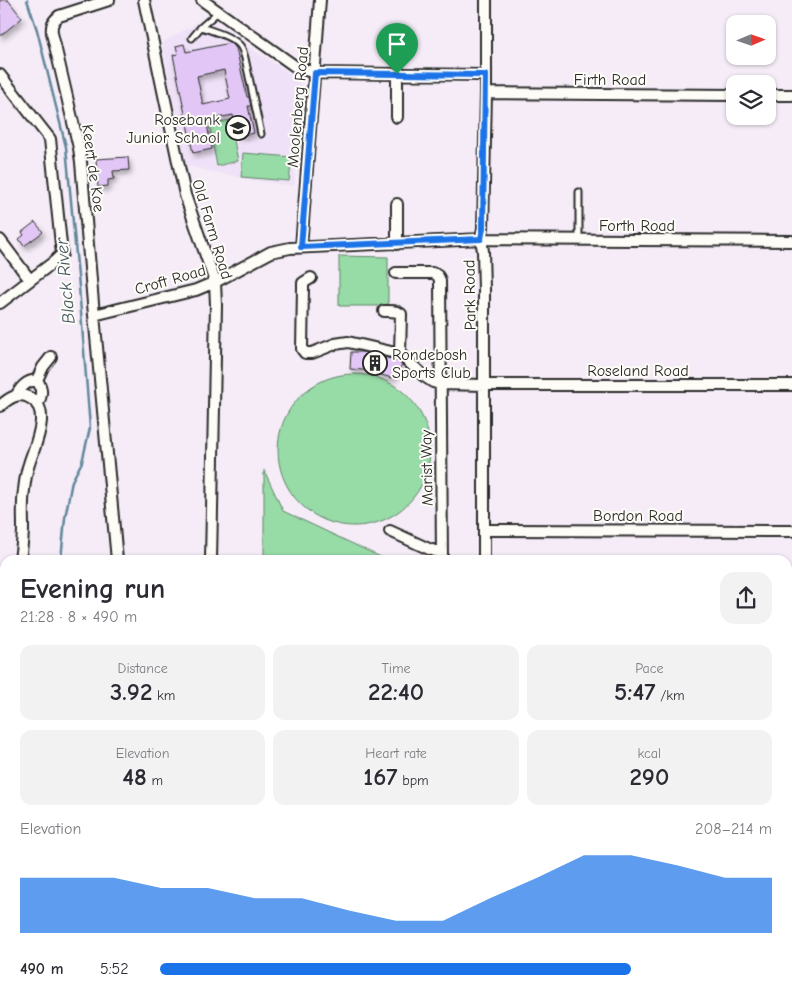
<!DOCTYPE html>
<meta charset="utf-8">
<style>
body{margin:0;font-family:"Comic Neue",sans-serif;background:#f2f2f3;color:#2b2b33;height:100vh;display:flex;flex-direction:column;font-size:19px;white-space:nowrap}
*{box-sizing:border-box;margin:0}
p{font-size:16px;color:#7c7c81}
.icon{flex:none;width:28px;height:28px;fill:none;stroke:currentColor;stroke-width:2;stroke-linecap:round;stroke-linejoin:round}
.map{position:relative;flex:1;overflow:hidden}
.sheet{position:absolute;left:0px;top:555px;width:792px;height:444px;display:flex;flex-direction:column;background:#fff;border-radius:15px 15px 0 0;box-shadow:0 1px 4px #0004}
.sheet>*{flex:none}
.needle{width:32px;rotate:88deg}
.buttons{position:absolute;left:726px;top:15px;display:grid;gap:10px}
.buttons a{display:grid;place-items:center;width:50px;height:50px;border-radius:10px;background:#fff;box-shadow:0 1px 4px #0004;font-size:25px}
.pin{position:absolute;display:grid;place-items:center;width:42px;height:42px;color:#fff;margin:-51px -21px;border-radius:50% 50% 50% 0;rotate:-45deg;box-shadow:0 0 5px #0007}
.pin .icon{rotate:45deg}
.round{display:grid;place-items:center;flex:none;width:52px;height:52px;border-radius:15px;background:#f2f2f3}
.head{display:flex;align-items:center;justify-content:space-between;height:85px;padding:0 20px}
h1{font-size:28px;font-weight:600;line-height:38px}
.figures{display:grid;grid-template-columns:repeat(3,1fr);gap:8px;height:85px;padding:5px 20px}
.figures div{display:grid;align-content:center;border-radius:12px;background:#f2f2f3;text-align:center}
.figures b{font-size:25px;font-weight:600}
.figures small{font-size:14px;font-weight:400}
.figures p{font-size:14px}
.chart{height:140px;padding:10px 20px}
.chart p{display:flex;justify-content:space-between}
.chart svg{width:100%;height:90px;margin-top:5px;fill:#1a73e8;opacity:.7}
ul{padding:0 20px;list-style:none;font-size:16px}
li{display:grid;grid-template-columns:80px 60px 1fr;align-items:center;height:38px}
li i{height:12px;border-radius:6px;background:#1a73e8}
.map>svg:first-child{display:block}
.built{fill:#efe1f7}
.green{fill:#97dba7;stroke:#618369}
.water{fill:#86c5e6;stroke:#62879b}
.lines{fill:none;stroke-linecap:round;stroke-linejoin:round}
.stream{stroke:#62879b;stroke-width:2.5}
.building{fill:#e2c7f6;stroke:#2b2b2b;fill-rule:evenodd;filter:url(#shadow)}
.lane-casing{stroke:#2b2b2b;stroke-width:9}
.street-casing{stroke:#2b2b2b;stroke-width:14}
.secondary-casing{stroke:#2b2b2b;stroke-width:18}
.highway-casing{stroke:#2b2b2b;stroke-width:21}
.lane{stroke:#fdfcf7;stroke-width:5}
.street{stroke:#fdfcf7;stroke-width:10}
.secondary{stroke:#fdfcf7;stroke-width:14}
.highway{stroke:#fdfcf7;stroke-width:18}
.route-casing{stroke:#fff;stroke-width:10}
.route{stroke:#1a73e8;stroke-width:6}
.labels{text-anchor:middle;stroke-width:4;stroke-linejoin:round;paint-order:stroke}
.street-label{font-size:16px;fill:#2b2b2b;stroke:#fdfcf7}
.poi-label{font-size:16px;fill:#2b2b2b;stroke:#fdfcf7;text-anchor:end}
.water-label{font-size:18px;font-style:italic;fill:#465963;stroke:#fdfcf7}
</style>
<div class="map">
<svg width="792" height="998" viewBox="0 0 792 998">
<defs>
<filter id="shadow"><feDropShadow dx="2.5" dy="4.5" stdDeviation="2.5" flood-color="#0004"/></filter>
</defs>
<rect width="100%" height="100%" fill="#f5ecf7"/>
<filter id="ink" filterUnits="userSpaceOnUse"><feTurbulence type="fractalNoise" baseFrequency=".02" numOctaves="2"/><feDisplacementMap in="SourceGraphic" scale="10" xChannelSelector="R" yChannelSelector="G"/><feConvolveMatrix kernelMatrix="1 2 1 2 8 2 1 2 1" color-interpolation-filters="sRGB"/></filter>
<g filter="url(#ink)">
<!-- built -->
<path class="built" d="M204,19L297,78L301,89L294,186L258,181L186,166L162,43Z
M441,994H505L502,998H441Z"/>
<!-- green -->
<path class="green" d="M230,120L238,161L217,166L209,124Z
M243,153L292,157L289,181L241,177Z
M339,256L388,257V306H339Z
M278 450a76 76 0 1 1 152 0a76 76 0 1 1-152 0Z
M264,470L283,511L387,560H264Z
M792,829V879H788V831Z
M792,912V998H638L615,994H788V913Z
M126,994H272L281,998H107Z"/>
<!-- water -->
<path class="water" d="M620,994H693L710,998H638Z"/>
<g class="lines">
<!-- stream -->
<path class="stream" d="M27,0L37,30L66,147L79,287L90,428L82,462L72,481L65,518L61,560"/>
</g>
<!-- building -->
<path class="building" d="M0,0H8L22,18L0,36Z
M230,43L236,48L247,97H249L251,106H248L254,133L238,136L233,115L206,120L212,149L193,153L173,55L178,54L176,46L184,44L186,52ZM224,70L230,99L203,105L197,76Z
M128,157L129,170L113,171L114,179L108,180V186L98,187L96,159Z
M35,222L43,232L24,246L19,239L24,235L22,232Z
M351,352H362L396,360L402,365L392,378L364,370L350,369Z"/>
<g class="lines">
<defs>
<path id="lane" d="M201,27C212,31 235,37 241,47C243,50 244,55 245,58L261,134
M192,38L201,27L218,12
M579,239V192
M448,998L449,994"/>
<path id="street" d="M109,0L59,16C53,21 51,25 52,33L79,148L81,162L94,315L117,560
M144,0L185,195L215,282L216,305L211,560
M202,0L296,67L315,73L485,75
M397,74V117
M0,75L50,139L62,254L55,261L0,303
M486,93L735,95
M768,95H792
M0,240L30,280
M397,244V204
M301,247L320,0
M396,273H432C437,274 439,276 440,281L442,560
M311,278L303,283V287L302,349L305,353H312L335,344L348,342L400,354L424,376L433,382L440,384L485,385H792
M384,311C390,311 396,310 401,314L400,354
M94,315L196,290L215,282L271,252L290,248L481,239L792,241
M37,380L43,367L51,357
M16,396C21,387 26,381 37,380
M37,405C42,396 43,389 37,380
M0,406C8,399 17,392 28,397C54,407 34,447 29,464C26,472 25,481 24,490C22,503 23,516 23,529C23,540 21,550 20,560
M484,530L792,531
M390,531L429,549L441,553
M484,560V289L483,251L481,239L483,228L486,93V0
M0,598L5,593
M0,650L5,658
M788,669H792
M0,689L5,683
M0,816L2,819
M0,848L5,847"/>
<path id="secondary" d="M788,891L792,890
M788,911H792
M517,998L520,994
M548,998L551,994"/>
<path id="highway" d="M788,706L792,709
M788,733L792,737
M788,776L792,775
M788,823L792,821
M0,951L5,949
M0,965L5,964
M286,994L295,998
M387,994L388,998
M7,998L32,994
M76,998L97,994"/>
</defs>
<!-- lane casing -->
<use href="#lane" class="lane-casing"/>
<!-- street casing -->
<use href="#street" class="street-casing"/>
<!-- secondary casing -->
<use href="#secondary" class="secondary-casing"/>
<!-- highway casing -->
<use href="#highway" class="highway-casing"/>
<!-- lane -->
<use href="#lane" class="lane"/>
<!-- street -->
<use href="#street" class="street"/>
<!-- secondary -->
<use href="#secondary" class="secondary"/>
<!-- highway -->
<use href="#highway" class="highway"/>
</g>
</g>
<g class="lines" filter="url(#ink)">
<defs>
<path id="route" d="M315,73L485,75L483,228L481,239L301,247Z"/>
</defs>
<!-- route casing -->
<use href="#route" class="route-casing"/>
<!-- route -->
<use href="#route" class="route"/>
</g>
<!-- icons -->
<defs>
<symbol id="school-ring" viewBox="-11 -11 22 22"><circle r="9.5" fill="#fdfcf7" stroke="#2b2b2b" stroke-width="1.5"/><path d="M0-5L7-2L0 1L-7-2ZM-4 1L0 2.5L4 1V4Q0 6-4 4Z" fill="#2b2b2b"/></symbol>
<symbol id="building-ring" viewBox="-11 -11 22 22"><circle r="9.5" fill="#fdfcf7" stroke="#2b2b2b" stroke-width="1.5"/><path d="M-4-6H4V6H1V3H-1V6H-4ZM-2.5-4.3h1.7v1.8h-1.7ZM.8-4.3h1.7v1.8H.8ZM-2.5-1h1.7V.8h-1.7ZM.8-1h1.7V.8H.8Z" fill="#2b2b2b"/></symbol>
</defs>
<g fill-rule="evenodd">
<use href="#school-ring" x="224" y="114" width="28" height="28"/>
<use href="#building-ring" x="361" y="349" width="28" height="28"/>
</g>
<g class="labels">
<!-- street labels -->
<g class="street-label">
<text x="610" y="85">Firth Road</text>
<text transform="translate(297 107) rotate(-85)" y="6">Moolenberg Road</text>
<text transform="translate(94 168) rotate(82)" y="6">Keert de Koe</text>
<text x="637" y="231">Forth Road</text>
<text transform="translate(213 229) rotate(73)" y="6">Old Farm Road</text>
<text transform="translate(170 279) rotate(-16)" y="6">Croft Road</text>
<text transform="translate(469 295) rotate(-91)" y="6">Park Road</text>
<text x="638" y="376">Roseland Road</text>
<text transform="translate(426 468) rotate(-91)" y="6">Marist Way</text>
<text x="638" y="521">Bordon Road</text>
</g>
<!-- poi labels -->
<g class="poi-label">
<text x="220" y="125">Rosebank<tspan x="220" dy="18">Junior School</tspan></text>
<text x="392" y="360" text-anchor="start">Rondebosh<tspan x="392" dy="18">Sports Club</tspan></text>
</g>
<!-- water labels -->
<g class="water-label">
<text transform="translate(65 281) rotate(-95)" y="6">Black River</text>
</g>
</g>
</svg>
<div class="buttons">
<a><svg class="needle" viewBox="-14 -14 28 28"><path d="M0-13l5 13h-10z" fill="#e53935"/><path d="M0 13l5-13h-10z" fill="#7c7c81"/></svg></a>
<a><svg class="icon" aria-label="layers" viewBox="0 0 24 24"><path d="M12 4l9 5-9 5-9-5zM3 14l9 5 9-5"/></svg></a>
</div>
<div class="pin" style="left:397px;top:74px;background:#1e9e55"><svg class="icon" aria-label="arrive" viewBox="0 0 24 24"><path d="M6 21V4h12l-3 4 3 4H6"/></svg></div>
<section class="sheet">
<div class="head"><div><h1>Evening run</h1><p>21:28 · 8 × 490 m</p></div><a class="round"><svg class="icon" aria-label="share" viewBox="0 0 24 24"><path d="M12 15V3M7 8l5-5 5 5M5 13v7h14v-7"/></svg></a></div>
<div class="figures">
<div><p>Distance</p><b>3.92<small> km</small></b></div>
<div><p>Time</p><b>22:40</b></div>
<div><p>Pace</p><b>5:47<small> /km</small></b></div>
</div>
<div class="figures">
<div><p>Elevation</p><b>48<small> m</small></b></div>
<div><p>Heart rate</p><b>167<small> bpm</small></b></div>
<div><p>kcal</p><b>290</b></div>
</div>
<div class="chart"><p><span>Elevation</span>208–214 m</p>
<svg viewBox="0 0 160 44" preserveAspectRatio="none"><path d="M0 44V17L10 17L20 17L30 22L40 22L50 27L60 27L70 33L80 38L90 38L100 27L110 17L120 6L130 6L140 11L150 17L160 17V44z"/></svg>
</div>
<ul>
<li><b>490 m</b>5:52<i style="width:77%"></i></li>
</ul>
</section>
</div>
